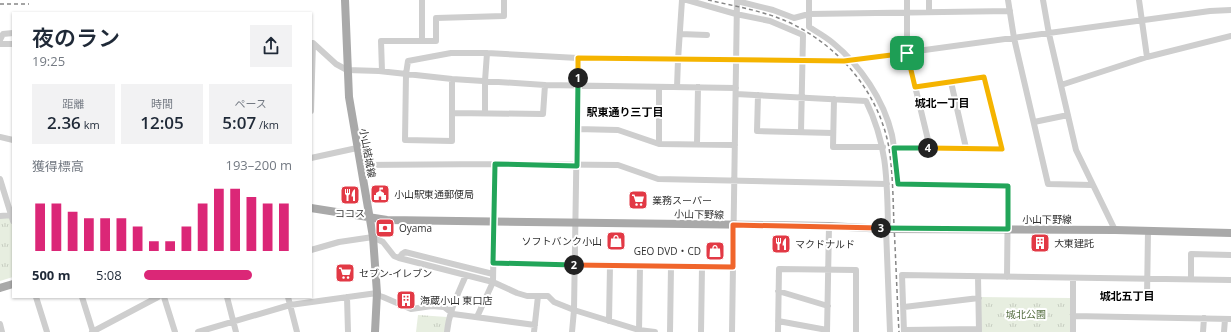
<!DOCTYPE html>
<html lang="ja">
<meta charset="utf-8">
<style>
body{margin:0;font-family:"Open Sans","Noto Sans JP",sans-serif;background:#f2f2f3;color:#1f2937;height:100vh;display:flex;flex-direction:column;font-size:15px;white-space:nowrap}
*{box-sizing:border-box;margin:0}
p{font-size:13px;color:#747a83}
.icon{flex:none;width:22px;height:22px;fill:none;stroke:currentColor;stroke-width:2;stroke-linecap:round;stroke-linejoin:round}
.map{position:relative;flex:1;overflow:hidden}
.panel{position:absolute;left:12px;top:12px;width:300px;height:286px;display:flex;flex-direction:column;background:#fff;border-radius:0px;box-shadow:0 1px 3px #0004}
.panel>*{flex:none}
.pin{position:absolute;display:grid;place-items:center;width:34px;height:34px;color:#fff;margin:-17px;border-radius:8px;box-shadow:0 2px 6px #0006}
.km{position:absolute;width:20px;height:20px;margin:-10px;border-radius:50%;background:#222;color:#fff;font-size:11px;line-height:20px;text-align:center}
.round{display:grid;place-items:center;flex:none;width:42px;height:42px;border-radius:0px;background:#f2f2f3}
.overview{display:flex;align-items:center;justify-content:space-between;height:68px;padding:0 20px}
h1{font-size:22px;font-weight:600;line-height:30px}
.stats{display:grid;grid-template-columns:repeat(3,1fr);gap:6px;height:68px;padding:4px 20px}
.stats div{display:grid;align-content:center;border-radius:0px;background:#f2f2f3;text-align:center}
.stats b{font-size:17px;font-weight:600}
.stats small{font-size:11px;font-weight:400}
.stats p{font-size:11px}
.chart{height:112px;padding:8px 20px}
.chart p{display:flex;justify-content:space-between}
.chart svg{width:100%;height:72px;margin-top:4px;stroke:#db2777;stroke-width:6}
ul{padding:0 20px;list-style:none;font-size:13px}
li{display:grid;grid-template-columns:64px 48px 1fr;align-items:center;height:30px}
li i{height:10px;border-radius:5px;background:#db2777}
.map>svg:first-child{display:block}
.park{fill:url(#park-tufts)}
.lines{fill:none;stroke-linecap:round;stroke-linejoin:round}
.minor{stroke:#cecece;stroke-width:6}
.major{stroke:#a9a9a9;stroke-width:8}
.rail{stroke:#868686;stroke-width:1.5;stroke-dasharray:4 3;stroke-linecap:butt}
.split-1-casing{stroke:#fff;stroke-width:8}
.split-2-casing{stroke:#fff;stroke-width:8}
.split-3-casing{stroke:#fff;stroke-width:8}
.split-4-casing{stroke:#fff;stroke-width:8}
.split-5-casing{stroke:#fff;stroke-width:8}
.split-1{stroke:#f5b400;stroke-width:5}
.split-2{stroke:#22a559;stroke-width:5}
.split-3{stroke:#f0652b;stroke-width:5}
.split-4{stroke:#22a559;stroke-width:5}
.split-5{stroke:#f5b400;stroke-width:5}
.labels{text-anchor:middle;stroke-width:4;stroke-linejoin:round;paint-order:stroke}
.street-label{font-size:10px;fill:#313131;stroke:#fff}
.poi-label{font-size:10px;fill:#313131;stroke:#fff;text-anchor:start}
.park-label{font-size:10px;fill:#546d3f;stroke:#fff}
.neighbourhood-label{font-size:11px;font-weight:bold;fill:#000;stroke:#fff}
</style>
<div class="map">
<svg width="1231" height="332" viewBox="0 0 1231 332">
<defs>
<pattern id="park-tufts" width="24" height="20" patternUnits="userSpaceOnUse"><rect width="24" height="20" fill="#e7eee0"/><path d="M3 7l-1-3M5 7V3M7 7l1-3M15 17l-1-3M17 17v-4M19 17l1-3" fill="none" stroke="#c7cdc1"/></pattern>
</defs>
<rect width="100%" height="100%" fill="#fff"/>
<!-- park -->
<path class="park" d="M10,217L13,226V277L0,281V218Z
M981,297L1070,298L1071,332H981Z
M418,315L447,317L446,332H416Z"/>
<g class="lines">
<!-- minor -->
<path class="minor" d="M422,0V41
M687,0L736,14L770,21L803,35L801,132
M809,0V27C817,32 826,37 833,43C860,65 884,100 892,135C895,151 896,167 898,184L1008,186L1007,277
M907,0V53L930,148
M1008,0L1014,38L1048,184L1092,185
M1043,0L1049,34L1076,150L1115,230
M1139,0L1147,57
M737,1L773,10L794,18L809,14L1010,11
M929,12V0
M680,34L707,35
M0,40L3,34L13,33
M0,44H13
M382,71L381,41H436V18L504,16V0
M452,79V141L405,140L406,74L408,61L451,53H487L578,58L844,61L1210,11L1231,10
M951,82L966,148
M1061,85L1147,57L1231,36
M677,87L678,60L682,0
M736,94L866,101C887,144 887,178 888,224L886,229L890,332
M758,95L757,131L833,133
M834,99L833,147H883
M311,111L313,43L336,64L347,70L379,71L452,79L545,85L736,88
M452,113L543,114L545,85
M485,113V81L487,53
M1034,122L1068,115
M577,129L618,130L659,144L735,145
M0,137L13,140
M659,144V87
M697,144L698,87
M894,148L1002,149L984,77L915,87
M311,158L357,148
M360,165L495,164L618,165L658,179L887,184
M0,179L13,221
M0,216L13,215
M311,250L339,242L373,237L383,242L394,256L399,258L493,282L517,293L527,296H548L554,302L574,310L639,330L655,332
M399,258L402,254L405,252L493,274
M493,263L733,267
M978,277L979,331
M1191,279V254L1231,255
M778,291L828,306
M377,295L383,297L411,309L432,306L444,307L453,314L535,325
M36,297L47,332
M82,297L93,332
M164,297L175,332
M227,297L236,332
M288,297L297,332
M347,297L348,332
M1147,297L1148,231
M904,307L979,298
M1073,316L1231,319
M477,317L493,282L495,164
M609,321L610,266
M778,321L827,330
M0,324L2,332
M904,330L979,329
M92,332L158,297
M198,332L290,305L377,293
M447,332C449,311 458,294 466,275
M534,332L538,296
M572,332L574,310L578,58
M639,332L640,266
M670,332L671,267
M701,332L702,267
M732,332L737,0
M778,332L779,269L856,270V332
M827,332L829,226
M904,332L902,275L1231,280
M1073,332V278
M1203,332L1204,318
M1224,332L1225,319"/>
<!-- major -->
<path class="major" d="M345,0L349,97L373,237L377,293L375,332
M311,208L387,220L829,226L886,229L1115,230L1231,233
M0,288L13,284"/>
<!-- rail -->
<path class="rail" d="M708,0C738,7 772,12 800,28C845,53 880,97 889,148C893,174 893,200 894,226C896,262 897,297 899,332
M0,4H29"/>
</g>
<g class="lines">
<defs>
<path id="split-1" d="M578,78V58L844,61L907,53"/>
<path id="split-2" d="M574,265L493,263L495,164L577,166L578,78"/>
<path id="split-3" d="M574,265L733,267V225L881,228"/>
<path id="split-4" d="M881,228L1008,229V186L898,184L894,148H928"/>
<path id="split-5" d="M907,53L915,87L984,77L1002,149L928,148"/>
</defs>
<!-- split-1 casing -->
<use href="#split-1" class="split-1-casing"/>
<!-- split-2 casing -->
<use href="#split-2" class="split-2-casing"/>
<!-- split-3 casing -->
<use href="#split-3" class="split-3-casing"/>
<!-- split-4 casing -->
<use href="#split-4" class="split-4-casing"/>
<!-- split-5 casing -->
<use href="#split-5" class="split-5-casing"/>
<!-- split-1 -->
<use href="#split-1" class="split-1"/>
<!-- split-2 -->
<use href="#split-2" class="split-2"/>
<!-- split-3 -->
<use href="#split-3" class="split-3"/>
<!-- split-4 -->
<use href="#split-4" class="split-4"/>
<!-- split-5 -->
<use href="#split-5" class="split-5"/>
</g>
<!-- icons -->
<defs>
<symbol id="civic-square" viewBox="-11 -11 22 22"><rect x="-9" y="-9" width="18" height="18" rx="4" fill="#e23945" stroke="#fff"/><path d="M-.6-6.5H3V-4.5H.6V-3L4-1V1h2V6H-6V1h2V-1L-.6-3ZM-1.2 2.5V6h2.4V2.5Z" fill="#fff"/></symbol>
<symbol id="restaurant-square" viewBox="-11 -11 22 22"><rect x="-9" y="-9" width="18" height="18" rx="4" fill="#e23945" stroke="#fff"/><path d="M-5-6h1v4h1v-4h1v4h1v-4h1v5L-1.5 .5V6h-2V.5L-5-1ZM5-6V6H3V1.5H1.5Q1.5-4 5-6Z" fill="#fff"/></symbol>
<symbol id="supermarket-square" viewBox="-11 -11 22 22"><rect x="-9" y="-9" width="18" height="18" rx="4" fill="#e23945" stroke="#fff"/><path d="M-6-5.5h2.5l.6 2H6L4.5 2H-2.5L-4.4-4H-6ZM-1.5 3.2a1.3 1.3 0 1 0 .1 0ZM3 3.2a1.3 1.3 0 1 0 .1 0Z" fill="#fff"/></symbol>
<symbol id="bank-square" viewBox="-11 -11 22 22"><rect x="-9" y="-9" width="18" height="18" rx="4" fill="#e23945" stroke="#fff"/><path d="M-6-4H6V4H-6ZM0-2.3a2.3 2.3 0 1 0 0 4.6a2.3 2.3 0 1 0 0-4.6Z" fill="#fff"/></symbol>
<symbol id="shop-square" viewBox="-11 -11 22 22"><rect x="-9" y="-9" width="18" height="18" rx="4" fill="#e23945" stroke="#fff"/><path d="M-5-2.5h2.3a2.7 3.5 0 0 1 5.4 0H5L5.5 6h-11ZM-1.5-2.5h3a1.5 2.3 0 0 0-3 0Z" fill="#fff"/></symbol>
<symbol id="building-square" viewBox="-11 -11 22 22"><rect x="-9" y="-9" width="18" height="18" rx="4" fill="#e23945" stroke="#fff"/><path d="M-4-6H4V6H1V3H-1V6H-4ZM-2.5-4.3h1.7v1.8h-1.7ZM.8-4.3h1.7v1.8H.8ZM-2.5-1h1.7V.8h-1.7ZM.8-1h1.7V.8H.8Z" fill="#fff"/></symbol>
</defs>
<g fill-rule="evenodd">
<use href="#civic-square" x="369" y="183" width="22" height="22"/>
<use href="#restaurant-square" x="339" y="184" width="22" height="22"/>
<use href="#supermarket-square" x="627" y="189" width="22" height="22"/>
<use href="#bank-square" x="374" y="217" width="22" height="22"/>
<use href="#shop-square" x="605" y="230" width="22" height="22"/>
<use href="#building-square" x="1029" y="232" width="22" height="22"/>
<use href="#restaurant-square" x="770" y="233" width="22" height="22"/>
<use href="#shop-square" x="704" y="240" width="22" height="22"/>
<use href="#supermarket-square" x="334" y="262" width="22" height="22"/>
<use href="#building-square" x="395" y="289" width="22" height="22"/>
</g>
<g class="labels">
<!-- street labels -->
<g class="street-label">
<text transform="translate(368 153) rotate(80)" y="4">小山結城線</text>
<text transform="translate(699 214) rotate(1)" y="4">小山下野線</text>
<text x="1047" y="223">小山下野線</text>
</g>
<!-- poi labels -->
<g class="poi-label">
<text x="394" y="198">小山駅東通郵便局</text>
<text x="652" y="204">業務スーパー</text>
<text x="350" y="217" text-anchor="middle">ココス</text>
<text x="399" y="232">Oyama</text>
<text x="602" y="245" text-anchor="end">ソフトバンク小山</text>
<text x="1054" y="247">大東建託</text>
<text x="795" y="248">マクドナルド</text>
<text x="701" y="255" text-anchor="end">GEO DVD・CD</text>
<text x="359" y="277">セブン-イレブン</text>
<text x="420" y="304">海蔵小山 東口店</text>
</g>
<!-- park labels -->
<g class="park-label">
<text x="1026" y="318">城北公園</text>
</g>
<!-- neighbourhood labels -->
<g class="neighbourhood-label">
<text x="942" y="107">城北一丁目</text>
<text x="625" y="116">駅東通り三丁目</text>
<text x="1127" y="300">城北五丁目</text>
</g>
</g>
</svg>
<div class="pin" style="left:907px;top:53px;background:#1e9e55"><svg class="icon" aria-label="arrive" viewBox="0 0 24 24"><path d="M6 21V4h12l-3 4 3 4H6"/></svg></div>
<b class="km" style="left:578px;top:78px">1</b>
<b class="km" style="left:574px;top:265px">2</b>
<b class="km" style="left:881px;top:228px">3</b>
<b class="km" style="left:928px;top:148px">4</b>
<section class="panel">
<div class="overview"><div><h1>夜のラン</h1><p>19:25</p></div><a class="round"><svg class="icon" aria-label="share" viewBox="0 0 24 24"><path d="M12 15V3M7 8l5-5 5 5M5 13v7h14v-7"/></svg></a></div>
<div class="stats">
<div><p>距離</p><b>2.36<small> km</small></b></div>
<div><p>時間</p><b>12:05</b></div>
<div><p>ペース</p><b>5:07<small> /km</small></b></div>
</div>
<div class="chart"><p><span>獲得標高</span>193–200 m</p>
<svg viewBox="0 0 160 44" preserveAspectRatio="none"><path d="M5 44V15M15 44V15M25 44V20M35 44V24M45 44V24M55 44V24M65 44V29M75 44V38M85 44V38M95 44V29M105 44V15M115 44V6M125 44V6M135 44V11M145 44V15M155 44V15"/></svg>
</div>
<ul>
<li><b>500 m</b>5:08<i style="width:73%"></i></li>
</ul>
</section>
</div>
